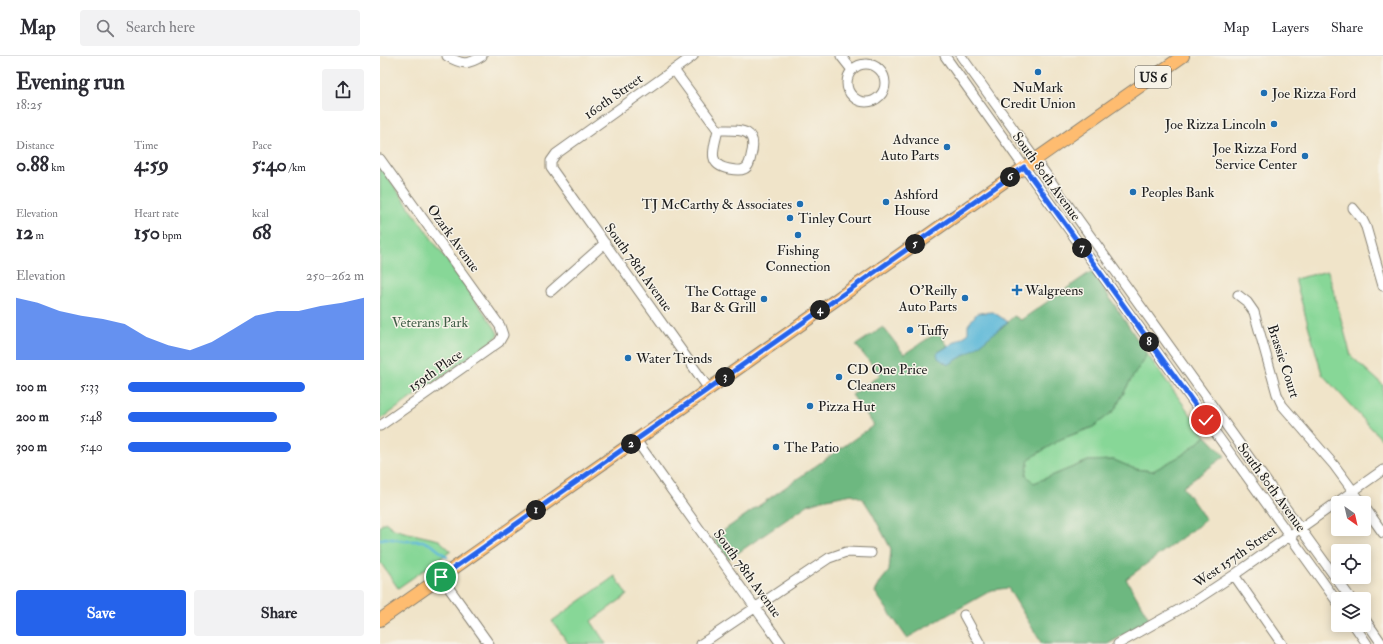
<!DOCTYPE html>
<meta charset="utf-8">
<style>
body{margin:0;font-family:"IM FELL Double Pica",serif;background:#f2f2f3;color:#2b2b33;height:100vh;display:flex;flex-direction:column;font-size:15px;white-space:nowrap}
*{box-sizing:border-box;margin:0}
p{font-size:13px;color:#7c7c81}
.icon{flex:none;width:22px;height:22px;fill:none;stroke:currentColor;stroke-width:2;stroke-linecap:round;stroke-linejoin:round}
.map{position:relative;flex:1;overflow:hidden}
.details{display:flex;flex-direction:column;background:#fff;width:380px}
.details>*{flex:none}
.needle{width:26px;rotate:146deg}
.tools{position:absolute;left:951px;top:440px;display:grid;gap:8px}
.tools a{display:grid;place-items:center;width:40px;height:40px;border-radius:4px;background:#fff;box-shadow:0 2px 10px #0003;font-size:20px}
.pin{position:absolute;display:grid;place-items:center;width:34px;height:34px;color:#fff;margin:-17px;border:2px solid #fff;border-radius:50%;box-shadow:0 1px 4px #0007}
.km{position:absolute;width:20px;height:20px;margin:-10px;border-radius:50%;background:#222;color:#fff;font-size:11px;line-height:20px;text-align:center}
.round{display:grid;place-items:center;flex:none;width:42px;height:42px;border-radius:4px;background:#f2f2f3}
.headline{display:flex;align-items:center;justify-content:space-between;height:68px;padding:0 16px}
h1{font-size:22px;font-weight:700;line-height:30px}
.metrics{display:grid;grid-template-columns:repeat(3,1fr);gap:6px;height:68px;padding:4px 16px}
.metrics div{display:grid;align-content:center}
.metrics b{font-size:20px;font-weight:700}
.metrics small{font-size:11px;font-weight:400}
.metrics p{font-size:11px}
.chart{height:112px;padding:8px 16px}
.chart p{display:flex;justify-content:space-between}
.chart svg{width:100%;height:72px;margin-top:4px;fill:#2563eb;opacity:.7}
.primary-button{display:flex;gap:8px;margin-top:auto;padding:8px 16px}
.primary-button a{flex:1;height:46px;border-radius:4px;background:#2563eb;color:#fff;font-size:16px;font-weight:700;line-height:46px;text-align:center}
.primary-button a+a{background:#f2f2f3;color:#2b2b33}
ul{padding:0 16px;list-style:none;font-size:13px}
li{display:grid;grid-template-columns:64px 48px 1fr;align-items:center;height:30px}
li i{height:10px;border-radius:5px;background:#2563eb}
header{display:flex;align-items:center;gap:24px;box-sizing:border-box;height:56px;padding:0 20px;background:#fff;border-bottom:1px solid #e1e1e2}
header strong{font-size:19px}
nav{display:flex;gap:22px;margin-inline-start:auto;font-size:14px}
.search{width:280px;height:36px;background:#f2f2f3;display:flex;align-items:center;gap:10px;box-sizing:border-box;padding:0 14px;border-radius:4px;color:#7c7c81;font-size:15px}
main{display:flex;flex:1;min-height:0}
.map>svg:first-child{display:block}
.green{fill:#87d797;stroke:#527a5a}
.forest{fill:#6db880;stroke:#446a4e}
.water{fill:#5ab7d8;stroke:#3b6a7a}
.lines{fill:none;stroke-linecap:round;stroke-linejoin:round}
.stream{stroke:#5ab7d8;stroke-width:2.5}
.minor-casing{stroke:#868072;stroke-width:11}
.major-casing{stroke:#868072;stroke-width:14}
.minor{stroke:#fff;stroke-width:9}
.major{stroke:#febc70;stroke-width:12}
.route-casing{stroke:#fff;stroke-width:8}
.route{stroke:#2563eb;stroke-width:5}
.poi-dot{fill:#1f6fb2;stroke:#f7f3e8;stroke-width:1.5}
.labels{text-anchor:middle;stroke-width:3;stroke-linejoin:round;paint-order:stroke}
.shield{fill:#f7f3e8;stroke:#5e5c59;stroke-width:1}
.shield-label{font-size:13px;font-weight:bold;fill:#1c1c1c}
.poi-label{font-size:14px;fill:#1c1c1c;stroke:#f7f3e8;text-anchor:start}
.street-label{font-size:14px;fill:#1c1c1c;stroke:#f7f3e8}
.park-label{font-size:14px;fill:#415d47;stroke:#f7f3e8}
</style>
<header>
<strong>Map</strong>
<div class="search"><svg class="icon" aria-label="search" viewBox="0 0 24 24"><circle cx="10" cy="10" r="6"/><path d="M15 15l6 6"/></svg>Search here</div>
<nav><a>Map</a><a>Layers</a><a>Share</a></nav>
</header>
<main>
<section class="details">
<div class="headline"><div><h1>Evening run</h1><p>18:25</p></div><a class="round"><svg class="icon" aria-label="share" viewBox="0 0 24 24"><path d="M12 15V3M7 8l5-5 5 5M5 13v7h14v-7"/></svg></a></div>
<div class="metrics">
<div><p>Distance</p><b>0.88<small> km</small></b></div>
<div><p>Time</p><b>4:59</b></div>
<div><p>Pace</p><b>5:40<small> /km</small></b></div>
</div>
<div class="metrics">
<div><p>Elevation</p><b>12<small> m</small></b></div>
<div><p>Heart rate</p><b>150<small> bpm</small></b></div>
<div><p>kcal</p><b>68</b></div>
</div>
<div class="chart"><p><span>Elevation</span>250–262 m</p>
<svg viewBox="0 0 160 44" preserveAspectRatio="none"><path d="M0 44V6L10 9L20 14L30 17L40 19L50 22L60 30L70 35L80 38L90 33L100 25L110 17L120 14L130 14L140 11L150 9L160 6V44z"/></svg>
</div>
<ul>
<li><b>100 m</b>5:33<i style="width:75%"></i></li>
<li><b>200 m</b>5:48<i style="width:63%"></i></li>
<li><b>300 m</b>5:40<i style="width:69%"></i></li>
</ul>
<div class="primary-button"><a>Save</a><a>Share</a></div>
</section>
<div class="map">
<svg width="1003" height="588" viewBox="0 0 1003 588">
<rect width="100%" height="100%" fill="#f7f3e8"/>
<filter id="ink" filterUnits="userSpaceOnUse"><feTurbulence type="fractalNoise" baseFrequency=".025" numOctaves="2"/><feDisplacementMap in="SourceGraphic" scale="8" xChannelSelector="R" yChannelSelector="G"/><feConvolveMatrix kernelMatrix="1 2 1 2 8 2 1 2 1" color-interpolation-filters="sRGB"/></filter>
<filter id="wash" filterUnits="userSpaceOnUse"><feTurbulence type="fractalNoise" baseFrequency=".012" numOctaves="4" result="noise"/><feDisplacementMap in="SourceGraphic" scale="16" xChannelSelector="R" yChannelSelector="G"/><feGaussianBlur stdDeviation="0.9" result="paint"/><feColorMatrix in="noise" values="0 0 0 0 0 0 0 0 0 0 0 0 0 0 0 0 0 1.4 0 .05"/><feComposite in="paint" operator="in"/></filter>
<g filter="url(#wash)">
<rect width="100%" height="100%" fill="#f0e4c9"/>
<!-- green -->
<path class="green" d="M0,110L115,272L118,278L116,282L0,364Z
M948,215L971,300L1003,329V385L942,318L915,223Z
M767,298L826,380L804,398L773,415L755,413L734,404L708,405L654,427L646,419L649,403L681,383L713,371L734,355L749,327Z
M5,466L14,473L24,476L59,484L71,495L18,532L0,506V470Z
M235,520L247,539L211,565L226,588H189L172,565Z"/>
<!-- forest -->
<path class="forest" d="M712,215L767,298L749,327L734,355L713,371L681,383L649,403L646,419L654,427L708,405L734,404L755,413L773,415L804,398L826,380L845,400L803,431L826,464L746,523L770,564L728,588H662L628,532L612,534L527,582L495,536L501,525L509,515L511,493L492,457L483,443L472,438L442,444L429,448L349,503L333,482L494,369L472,339L500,319L476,289L503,271L524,298L558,276L568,290L557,297L620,273L634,260L641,264Z"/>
<!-- water -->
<path class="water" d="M613,256L628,266L593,294L568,309L558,302L557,297L588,278V269L597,257Z"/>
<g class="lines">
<!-- stream -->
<path class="stream" d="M0,484L5,482L25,485H43L53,490L67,501"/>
</g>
</g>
<g filter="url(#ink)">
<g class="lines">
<defs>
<path id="minor" d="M67,0C81,8 87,10 102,0
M313,0L176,98L171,105V112L329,333
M461,0L472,14
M565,0L644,111L958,547
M581,0L971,543
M467 27a19 19 0 1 1 38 0a19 19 0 1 1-38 0Z
M294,14L338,74C334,92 326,109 349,113C354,114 360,115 364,113C369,111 370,105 371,100C379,71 359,74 338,74
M0,103L120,270L123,279L119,286L0,370
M973,152L982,163L986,171L1003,230
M171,235L225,187
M858,239L867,246L874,256L897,338L902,349L954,409L982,447
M256,384L401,588
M984,450L1003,477
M854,519L902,588
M61,521L109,588
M584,559L600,588
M984,562L1002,588
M974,569L987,588
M321,588L449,502L466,496L491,497
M738,588L816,544L854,519L1003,414"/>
<path id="major" d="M0,564L803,0"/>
</defs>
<!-- minor casing -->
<use href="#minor" class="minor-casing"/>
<!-- major casing -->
<use href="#major" class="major-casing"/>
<!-- minor -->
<use href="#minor" class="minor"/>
<!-- major -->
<use href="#major" class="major"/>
</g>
</g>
<g class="lines" filter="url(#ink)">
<defs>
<path id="route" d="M61,521L644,111L826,364"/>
</defs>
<!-- route casing -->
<use href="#route" class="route-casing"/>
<!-- route -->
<use href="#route" class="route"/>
</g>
<!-- markers -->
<g class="poi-dot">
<circle cx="658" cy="16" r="4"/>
<circle cx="884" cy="37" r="4"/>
<circle cx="894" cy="68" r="4"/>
<circle cx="567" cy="91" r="4"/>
<circle cx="925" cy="100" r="4"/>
<circle cx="753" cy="136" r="4"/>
<circle cx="506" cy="146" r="4"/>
<circle cx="420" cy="148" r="4"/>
<circle cx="410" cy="162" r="4"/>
<circle cx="418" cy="179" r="4"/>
<path d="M635 228h4v4h4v4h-4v4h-4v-4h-4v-4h4z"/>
<circle cx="585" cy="242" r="4"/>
<circle cx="384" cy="243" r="4"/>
<circle cx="530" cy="274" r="4"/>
<circle cx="248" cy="302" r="4"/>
<circle cx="459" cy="321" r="4"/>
<circle cx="430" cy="350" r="4"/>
<circle cx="396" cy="391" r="4"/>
</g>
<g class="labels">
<!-- shield labels -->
<rect class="shield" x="755" y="10" width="36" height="22" rx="3"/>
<g class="shield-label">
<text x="773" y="26">US 6</text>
</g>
<!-- poi labels -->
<g class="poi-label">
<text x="658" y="36" text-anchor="middle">NuMark<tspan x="658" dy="16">Credit Union</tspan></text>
<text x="892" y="42">Joe Rizza Ford</text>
<text x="886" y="73" text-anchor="end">Joe Rizza Lincoln</text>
<text x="559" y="88" text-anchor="end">Advance<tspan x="559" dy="16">Auto Parts</tspan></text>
<text x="917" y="97" text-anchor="end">Joe Rizza Ford<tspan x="917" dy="16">Service Center</tspan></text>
<text x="761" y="141">Peoples Bank</text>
<text x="514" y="143">Ashford<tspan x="514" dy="16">House</tspan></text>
<text x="412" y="153" text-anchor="end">TJ McCarthy &amp; Associates</text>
<text x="418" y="167">Tinley Court</text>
<text x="418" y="199" text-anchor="middle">Fishing<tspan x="418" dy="16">Connection</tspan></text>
<text x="577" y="239" text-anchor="end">O'Reilly<tspan x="577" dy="16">Auto Parts</tspan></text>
<text x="645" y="239">Walgreens</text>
<text x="376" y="240" text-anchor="end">The Cottage<tspan x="376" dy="16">Bar &amp; Grill</tspan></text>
<text x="538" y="279">Tuffy</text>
<text x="256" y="307">Water Trends</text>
<text x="467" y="318">CD One Price<tspan x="467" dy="16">Cleaners</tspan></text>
<text x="438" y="355">Pizza Hut</text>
<text x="404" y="396">The Patio</text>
</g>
<!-- street labels -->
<g class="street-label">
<text transform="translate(233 40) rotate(-35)" y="5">160th Street</text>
<text transform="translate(667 120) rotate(54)" y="5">South 80th Avenue</text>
<text transform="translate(74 182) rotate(54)" y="5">Ozark Avenue</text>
<text transform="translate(259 211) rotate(54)" y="5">South 78th Avenue</text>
<text transform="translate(904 305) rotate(72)" y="5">Brassie Court</text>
<text transform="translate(55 314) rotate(-35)" y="5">159th Place</text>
<text transform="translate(892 431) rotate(54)" y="5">South 80th Avenue</text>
<text transform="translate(855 500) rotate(-35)" y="5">West 157th Street</text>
<text transform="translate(368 517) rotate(54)" y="5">South 78th Avenue</text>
</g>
<!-- park labels -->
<g class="park-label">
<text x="50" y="271">Veterans Park</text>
</g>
</g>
</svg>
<div class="tools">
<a><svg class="needle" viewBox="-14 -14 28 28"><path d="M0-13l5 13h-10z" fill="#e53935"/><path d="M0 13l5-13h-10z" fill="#7c7c81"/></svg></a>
<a><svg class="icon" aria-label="locate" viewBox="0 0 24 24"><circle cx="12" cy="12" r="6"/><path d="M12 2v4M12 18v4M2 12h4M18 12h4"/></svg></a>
<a><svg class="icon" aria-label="layers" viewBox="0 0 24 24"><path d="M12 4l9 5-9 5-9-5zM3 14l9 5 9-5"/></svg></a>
</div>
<div class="pin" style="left:61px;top:521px;background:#1e9e55"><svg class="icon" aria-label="arrive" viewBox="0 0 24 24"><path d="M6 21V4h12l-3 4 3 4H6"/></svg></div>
<div class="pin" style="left:826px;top:364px;background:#d93025"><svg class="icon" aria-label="check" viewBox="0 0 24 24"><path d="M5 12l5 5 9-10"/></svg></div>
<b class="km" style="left:156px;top:454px">1</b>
<b class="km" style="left:251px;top:388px">2</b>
<b class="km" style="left:345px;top:321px">3</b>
<b class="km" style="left:440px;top:254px">4</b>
<b class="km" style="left:535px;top:188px">5</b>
<b class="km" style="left:630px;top:121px">6</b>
<b class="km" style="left:702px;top:192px">7</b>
<b class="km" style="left:769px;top:286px">8</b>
</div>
</main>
